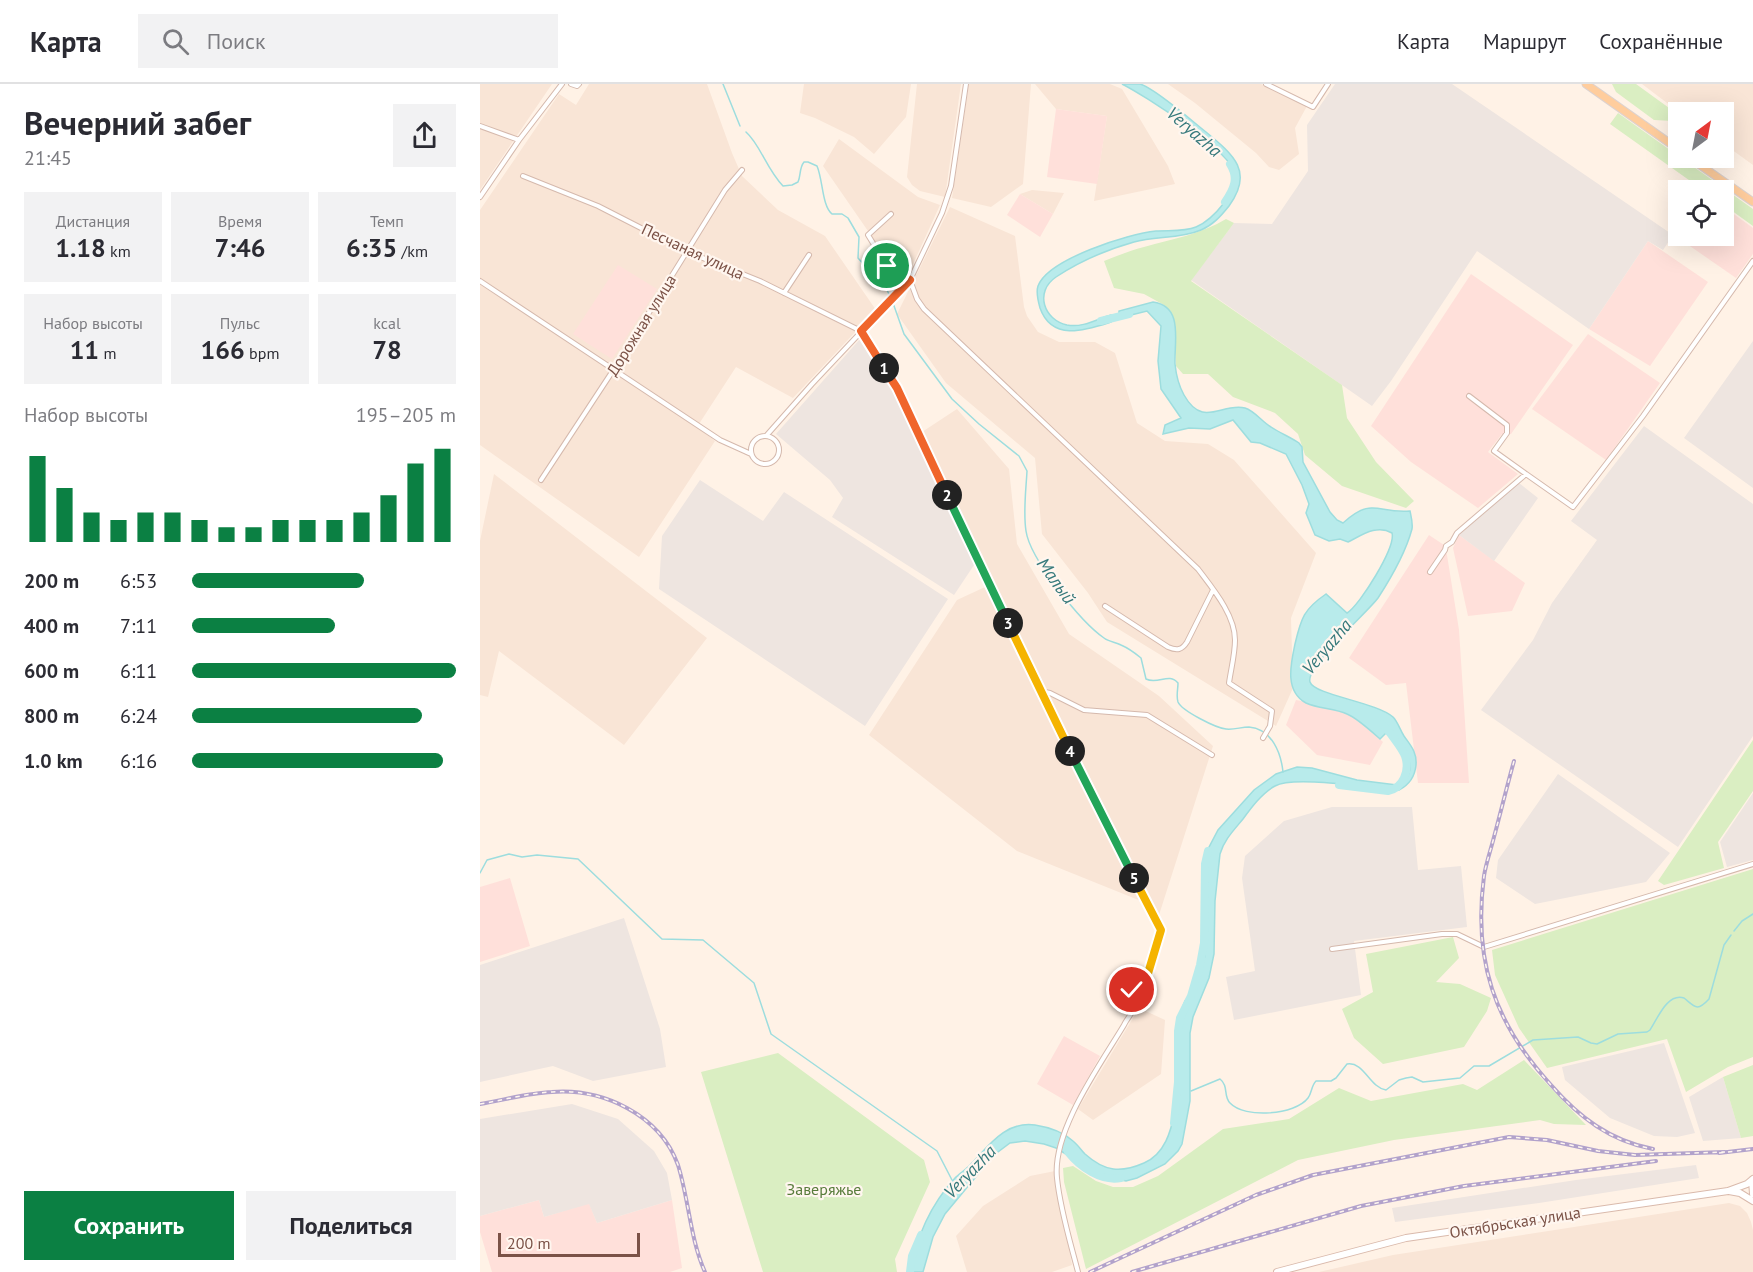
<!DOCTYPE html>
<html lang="ru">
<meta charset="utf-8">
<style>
body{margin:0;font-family:"PT Sans",sans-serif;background:#f2f2f3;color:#2b2b33;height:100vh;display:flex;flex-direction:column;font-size:22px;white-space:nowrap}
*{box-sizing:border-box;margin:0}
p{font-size:20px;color:#7c7c81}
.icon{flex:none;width:33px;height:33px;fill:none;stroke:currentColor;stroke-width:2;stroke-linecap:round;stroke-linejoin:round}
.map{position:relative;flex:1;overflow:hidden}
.details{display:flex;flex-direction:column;background:#fff;width:480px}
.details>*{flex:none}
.needle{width:39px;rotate:32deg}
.buttons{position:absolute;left:1188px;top:18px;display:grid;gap:12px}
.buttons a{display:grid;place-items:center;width:66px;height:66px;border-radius:0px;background:#fff;box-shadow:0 6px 24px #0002;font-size:30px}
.scale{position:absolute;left:18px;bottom:15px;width:142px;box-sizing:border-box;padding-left:6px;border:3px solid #7b5247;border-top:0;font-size:16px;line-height:21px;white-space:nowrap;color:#7b5247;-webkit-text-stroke:4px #fff6ef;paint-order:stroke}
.pin{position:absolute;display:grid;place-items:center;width:51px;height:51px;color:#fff;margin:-26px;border:3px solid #fff;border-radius:50%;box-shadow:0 2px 6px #0007}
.km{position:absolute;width:30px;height:30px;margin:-15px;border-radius:50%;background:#222;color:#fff;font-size:16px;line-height:30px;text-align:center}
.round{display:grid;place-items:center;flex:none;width:63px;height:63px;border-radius:0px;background:#f2f2f3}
.summary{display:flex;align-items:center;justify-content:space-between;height:102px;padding:0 24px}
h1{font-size:33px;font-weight:600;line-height:45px}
.figures{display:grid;grid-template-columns:repeat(3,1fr);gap:9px;height:102px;padding:6px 24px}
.figures div{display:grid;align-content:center;border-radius:0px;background:#f2f2f3;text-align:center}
.figures b{font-size:26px;font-weight:600}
.figures small{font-size:16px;font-weight:400}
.figures p{font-size:16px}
.chart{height:168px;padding:12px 24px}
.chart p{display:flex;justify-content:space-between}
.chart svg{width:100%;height:108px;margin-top:6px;stroke:#0b8043;stroke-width:6}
.cta{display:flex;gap:12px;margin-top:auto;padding:12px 24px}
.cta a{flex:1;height:69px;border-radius:0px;background:#0b8043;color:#fff;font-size:24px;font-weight:600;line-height:69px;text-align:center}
.cta a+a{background:#f2f2f3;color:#2b2b33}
ul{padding:0 24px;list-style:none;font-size:20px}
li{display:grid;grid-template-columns:96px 72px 1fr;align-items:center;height:45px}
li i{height:15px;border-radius:8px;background:#0b8043}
header{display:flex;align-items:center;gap:36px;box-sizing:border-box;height:84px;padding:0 30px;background:#fff;border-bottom:2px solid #e1e1e2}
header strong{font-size:28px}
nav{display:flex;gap:33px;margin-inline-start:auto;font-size:21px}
.search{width:420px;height:54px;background:#f2f2f3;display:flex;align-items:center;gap:15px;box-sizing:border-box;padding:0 21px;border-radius:0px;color:#7c7c81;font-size:22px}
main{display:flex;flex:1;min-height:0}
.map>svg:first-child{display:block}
.residential{fill:#f9e5d6}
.commercial{fill:#ffe0da}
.industrial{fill:#eee5e0}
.green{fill:#daeec2}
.water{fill:#b8ebeb;stroke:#9dddde;stroke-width:1.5}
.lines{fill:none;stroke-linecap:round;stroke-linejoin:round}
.stream{stroke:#9dddde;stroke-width:1.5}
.river{stroke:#b8ebeb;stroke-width:8}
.minor-casing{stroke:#d5b9ad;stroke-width:6}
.secondary-casing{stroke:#dabaac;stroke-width:8}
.primary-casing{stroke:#ddd2cf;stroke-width:9}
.minor{stroke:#fff;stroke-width:4}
.secondary{stroke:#fff;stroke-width:6}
.primary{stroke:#ffcd9d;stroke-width:7}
.rail-casing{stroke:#b2a2cb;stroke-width:4}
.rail{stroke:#fff6ef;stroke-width:1.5;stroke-dasharray:4.5;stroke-linecap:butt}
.split-1-casing{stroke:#fff;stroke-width:12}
.split-2-casing{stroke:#fff;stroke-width:12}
.split-3-casing{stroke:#fff;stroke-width:12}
.split-4-casing{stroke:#fff;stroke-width:12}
.split-5-casing{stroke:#fff;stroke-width:12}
.split-6-casing{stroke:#fff;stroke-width:12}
.split-1{stroke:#f0652b;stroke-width:8}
.split-2{stroke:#f0652b;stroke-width:8}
.split-3{stroke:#22a559;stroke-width:8}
.split-4{stroke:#f5b400;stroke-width:8}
.split-5{stroke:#22a559;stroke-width:8}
.split-6{stroke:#f5b400;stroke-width:8}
.labels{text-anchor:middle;stroke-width:4.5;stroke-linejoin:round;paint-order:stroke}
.street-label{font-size:16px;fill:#7b5247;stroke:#fff6ef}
.park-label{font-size:16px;fill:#587c3b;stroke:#fff6ef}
.water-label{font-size:18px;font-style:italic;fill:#36797b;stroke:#fff6ef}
</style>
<header>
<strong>Карта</strong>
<div class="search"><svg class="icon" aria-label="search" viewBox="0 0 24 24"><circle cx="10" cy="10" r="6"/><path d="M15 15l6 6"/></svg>Поиск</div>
<nav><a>Карта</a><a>Маршрут</a><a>Сохранённые</a></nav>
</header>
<main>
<section class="details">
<div class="summary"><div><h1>Вечерний забег</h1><p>21:45</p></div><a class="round"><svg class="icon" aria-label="share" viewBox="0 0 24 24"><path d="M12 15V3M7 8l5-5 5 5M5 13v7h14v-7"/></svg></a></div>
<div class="figures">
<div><p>Дистанция</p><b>1.18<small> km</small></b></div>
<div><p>Время</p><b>7:46</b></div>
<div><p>Темп</p><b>6:35<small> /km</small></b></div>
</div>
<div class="figures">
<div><p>Набор высоты</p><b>11<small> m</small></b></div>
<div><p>Пульс</p><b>166<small> bpm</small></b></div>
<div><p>kcal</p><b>78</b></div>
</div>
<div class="chart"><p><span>Набор высоты</span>195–205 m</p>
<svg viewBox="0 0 160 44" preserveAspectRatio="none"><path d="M5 44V9M15 44V22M25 44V32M35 44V35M45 44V32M55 44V32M65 44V35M75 44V38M85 44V38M95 44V35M105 44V35M115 44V35M125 44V32M135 44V25M145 44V12M155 44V6"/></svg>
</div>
<ul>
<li><b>200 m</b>6:53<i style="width:65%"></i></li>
<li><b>400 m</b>7:11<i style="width:54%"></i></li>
<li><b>600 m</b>6:11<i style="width:100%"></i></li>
<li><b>800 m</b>6:24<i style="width:87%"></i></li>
<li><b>1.0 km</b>6:16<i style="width:95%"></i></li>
</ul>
<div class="cta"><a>Сохранить</a><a>Поделиться</a></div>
</section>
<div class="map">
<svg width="1273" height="1188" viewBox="0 0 1273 1188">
<rect width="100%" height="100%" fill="#fff2e6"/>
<!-- residential -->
<path class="residential" d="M0,0H72L0,106Z
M109,0H227L252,69L262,92L298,126L345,152L396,226L313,314L256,283L217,343L235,357L159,473L0,361V126L79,10L96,21Z
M324,0H431L426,33L394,70L374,53L335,34L320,29Z
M437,0H481L465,113L440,107L432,101L427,93Z
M489,0H551L543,100L511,123L472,114Z
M555,0H630L642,5L688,82L695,100L614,117L627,32L576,25Z
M688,0H781L827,22L815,44L819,70L799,86L789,83L776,69L715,19Z
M1162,0H1273V81L1244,60V28H1199Z
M359,55L438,113L460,121L429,189L406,173L343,82Z
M552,106L584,109L573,130L540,110Z
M470,123L535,152L544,223L547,232L558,248L579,258H615L635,269L657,339L685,357L728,360L754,376L836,469L811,534L813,604L796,642L627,538L608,509L562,450L555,374L466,299L417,230Z
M477,325L529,385L537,460L589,550L679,612L733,662L679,831L513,501L442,348Z
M14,390L227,554L144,661L19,567L8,613L0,611V457Z
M505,503L661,817L537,767L389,651L477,516Z
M659,924L685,936L681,990L613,1036L598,1025Z
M575,1087L592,1181L572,1188H487L476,1152L503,1122L550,1092Z
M1249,1119L1260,1122L1267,1129L1271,1138L1273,1146V1188H839L913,1171Z"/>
<!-- commercial -->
<path class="commercial" d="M576,25L627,32L617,100L567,93Z
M540,110L573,130L560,153L527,131Z
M1244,123L1273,144V170L1256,194L1194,151L1198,145V152H1244Z
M1168,157L1228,198L1170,282L1109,245Z
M138,181L177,205L132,275L93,250Z
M991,190L1093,261L1031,350H1022L1008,368L1038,390L998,424L931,378L891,342Z
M1108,250L1180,299L1126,376L1052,325Z
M949,451L964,461L967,471L979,546L989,699H938L926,599L906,601L869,574Z
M979,451L1045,499L1032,527L988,532L973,464Z
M816,616L867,626L903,658L890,681L837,671L806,641Z
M30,794L50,862L0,878V803Z
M584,952L620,972L593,1021L557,1000Z
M59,1116L64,1133L109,1119L117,1139L192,1116L202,1184L190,1188H12L0,1148V1132Z"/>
<!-- industrial -->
<path class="industrial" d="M855,0H972L1193,151L1183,166L1168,157L1109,245L997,167L911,297L892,322L711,196L754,139L792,140L828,87L827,41Z
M380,255L414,306L496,478L474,511L352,433L363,414L350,396L296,350Z
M1273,257V404L1204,354Z
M1164,342L1273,420V652L1198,763L1001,626L1053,556L1072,519L1117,456L1091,437Z
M220,396L283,437L304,408L468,515L385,642L179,505L182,452Z
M1039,399L1058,414L1014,477L979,451Z
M1078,690L1190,769L1166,798L1055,820L1016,794L1018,776Z
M1273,709V776L1247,783L1240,758Z
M852,723H932L938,786L981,782L987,843L874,857L881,911L754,936L746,893L775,887L762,794L765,772L804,737Z
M144,834L180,945L186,983L113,997L73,982L0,998V881Z
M1184,959L1215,1049L1197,1053L1174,1052L1130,1034L1085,996L1082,983Z
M1243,993L1261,1054L1223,1057L1209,1013Z
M92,1020L138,1035L174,1067L187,1089L192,1116L117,1139L109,1120L64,1133L59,1116L0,1132V1035Z
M1216,1081L1219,1094L1059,1119L915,1138L912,1124L1096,1096Z"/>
<!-- green -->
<path class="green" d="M1132,0H1156L1196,29L1193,37L1174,36L1136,8Z
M1138,29L1273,125V142L1244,121V106H1223L1130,40Z
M746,135L754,139L711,197L862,301L867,334L896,378L934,417L926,424L862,402L825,371L818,350L795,329L753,313L728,290H703L696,282L694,238L684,221L664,210L634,204L624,177C637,172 651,166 664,163C693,155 721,150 746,135Z
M1273,656V707L1238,758L1244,784L1184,801L1178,797Z
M1273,785V973L1248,983L1206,1008L1187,955L1067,984L1039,944L1015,891L1012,866Z
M973,853L979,874L956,898L980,900L1011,914L1007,927L984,963L903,980L874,954L862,925L893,908L886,870Z
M298,969L444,1076L450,1098L415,1175L417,1188H283L221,988Z
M1044,976L1106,1041L1074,1040L1060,1036L914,1056L818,1076L606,1185L584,1098L583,1084L593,1082L616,1097L633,1103H653L678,1092L743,1045L809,1035L859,1004L891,1017L983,1000L997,1006Z
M1273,981V1052L1261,1054L1243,993Z"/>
<!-- water -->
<path class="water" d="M642,0C647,0 654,0 660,0C675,4 712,37 726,48C754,71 774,88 749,122C741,132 733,141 721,146C700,155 676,152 654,158C626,166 600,177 576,193C554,208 564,236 587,241C603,244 617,235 631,231V238C606,246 572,258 560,224C558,217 556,208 558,202C568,175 648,150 676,147C689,146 704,148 716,143C728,138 737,128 744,119C749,112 757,99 755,90C751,67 664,11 642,0Z
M673,218C704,222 694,258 695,280C696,290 699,302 704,311C723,345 742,318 765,324C775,327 782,338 791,343C800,349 810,353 819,359L822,363L823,378L850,428L857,436L863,439C893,412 897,430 930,427C931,432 933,439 932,445C926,467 911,494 898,514C888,528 825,583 830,598C834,611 896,618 913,633C918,638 920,646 924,652C931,662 937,668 936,681C935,692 929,701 919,706C893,705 815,691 795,702C782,709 771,724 763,735C754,746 744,756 740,770L735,817L734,870L729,894L713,933L710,949V1017L702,1060L698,1067L685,1080L657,1094L646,1097L622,1092L576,1064L564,1060L545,1057L530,1059L514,1071L465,1130L453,1153L443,1188H432C434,1155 452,1119 475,1094C480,1089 487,1085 492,1079C510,1060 526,1037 555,1041C568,1043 583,1048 593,1057C598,1061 601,1066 605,1070C625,1088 641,1089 664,1079C685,1070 691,1047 695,1027L701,927L705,917L713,907L725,872L724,814L727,767L738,746L774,706L796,690L817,683L832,684L877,696L917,701C944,688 922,660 910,645L900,655C891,647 877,634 867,630C854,624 839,625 826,619C804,607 811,579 815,560C821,534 824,525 846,510L867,529C880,521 916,463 912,449C897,440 882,451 868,458L860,455L849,457L835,451L826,429L829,420L822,401L806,370L780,359L771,358L753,336L730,345L709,344L683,350L685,341L701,334L681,305L678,277L681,242L667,227L639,234V227Z"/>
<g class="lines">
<!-- stream -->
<path class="stream" d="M243,0L260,42
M266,48C280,60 287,86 303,102L312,101L318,98C321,92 319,84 324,78H328L337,82C343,96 342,122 352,130H362L368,134L379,153L378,174C389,187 403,195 410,212
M413,219L424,250L472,315L499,340L539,372L547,387C546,406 543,428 546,447C550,475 601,538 624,554C629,558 636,558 641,561C648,564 655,569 661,574L666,595C678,601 689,588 698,599C698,605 696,612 698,618C702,627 736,644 746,645C754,646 761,643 769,643C792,645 801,669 803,688
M0,789L7,776L29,770L42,773L57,771L98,775L182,855L223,856L274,899L291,950L457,1067L473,1098
M1254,847L1262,837L1273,830
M711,1007L740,995C749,1002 743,1012 750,1019C765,1035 815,1031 828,1014C832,1009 831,1002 836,997H851L856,994L867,980C884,977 890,1004 906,1006L919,996L926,994L932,993L943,998L980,994L994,982H1009L1053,956L1098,953L1111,959L1117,960L1138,950L1167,948L1170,946C1178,934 1187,909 1204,914C1215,923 1217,928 1229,915L1244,861L1251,851"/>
<!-- river -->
<path class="river" d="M745,118C754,105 759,94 750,80
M621,237L649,230
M859,701L908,707C923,704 930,687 925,672C922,664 908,646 902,640
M694,1039L698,998V947L700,934L711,912L720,881L724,859L725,780L728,767
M588,1068C600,1083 621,1098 641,1094
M430,1188L432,1172L441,1151"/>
<defs>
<path id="minor" d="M91,0L97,2L99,0
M786,0L833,23L848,0
M0,42L39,56
M43,92L118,122L208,168L280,197L381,247L417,304L567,623L681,846L666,896C646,904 655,909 653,925C652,930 646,936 644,941C620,981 572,1047 577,1094C580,1125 590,1157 598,1188
M0,113L39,56L82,0
M411,130L388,151L407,182L430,196L437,215L444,225L718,485C733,505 755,531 755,556C755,570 751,585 749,599L792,627L790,642L783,654
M0,197L240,356L271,370
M304,209L329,171
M989,312L1027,341V349L1014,367L1046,390
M286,352L332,300L430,196L462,129L471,102L486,0
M271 366a14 14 0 1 1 28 0a14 14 0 1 1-28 0Z
M61,396L134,285L245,106L262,86
M950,488L965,466L966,462L972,458L977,449L1046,390L1093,423L1163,332L1273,177
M625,522L688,563C697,567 702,566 707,558L733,506
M560,607L570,609L604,626L667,631L732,671
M852,865L962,850H977L1004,863L1273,780"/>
<path id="secondary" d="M1272,1096L1273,1110
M1249,1107L1260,1109L1273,1117
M797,1188L926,1154L1248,1107L1267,1100L1273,1095"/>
<path id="primary" d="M1106,0L1198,65
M1210,74L1273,118"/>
</defs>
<!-- minor casing -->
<use href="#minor" class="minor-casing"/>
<!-- secondary casing -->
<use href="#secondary" class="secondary-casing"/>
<!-- primary casing -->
<use href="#primary" class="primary-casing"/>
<!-- minor -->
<use href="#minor" class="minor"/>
<!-- secondary -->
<use href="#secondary" class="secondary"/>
<!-- primary -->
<use href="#primary" class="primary"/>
<defs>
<path id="rail" d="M1034,677C1027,702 1021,727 1014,753C1011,765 1006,779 1004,792C993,876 1014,939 1071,1001C1099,1033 1130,1057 1173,1065
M0,1020C24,1016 48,1009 72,1008C123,1004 180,1031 198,1081C209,1116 210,1155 225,1188
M1239,1069L1273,1065
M610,1188L776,1111L833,1091L1029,1053L1067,1056L1118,1067L1155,1071L1245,1068
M652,1188L881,1122L984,1102L1176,1077"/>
</defs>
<!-- rail casing -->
<use href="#rail" class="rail-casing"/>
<!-- rail -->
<use href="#rail" class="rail"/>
</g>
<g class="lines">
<defs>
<path id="split-1" d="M404,284L381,247L430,196L407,182"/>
<path id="split-2" d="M404,284L417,304L467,411"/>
<path id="split-3" d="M467,411L528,539"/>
<path id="split-4" d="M528,539L590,667"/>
<path id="split-5" d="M590,667L654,794"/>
<path id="split-6" d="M652,906L656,900L666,896L681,846L654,794"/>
</defs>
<!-- split-1 casing -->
<use href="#split-1" class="split-1-casing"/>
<!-- split-2 casing -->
<use href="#split-2" class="split-2-casing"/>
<!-- split-3 casing -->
<use href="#split-3" class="split-3-casing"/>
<!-- split-4 casing -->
<use href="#split-4" class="split-4-casing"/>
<!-- split-5 casing -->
<use href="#split-5" class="split-5-casing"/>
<!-- split-6 casing -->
<use href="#split-6" class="split-6-casing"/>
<!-- split-1 -->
<use href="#split-1" class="split-1"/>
<!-- split-2 -->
<use href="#split-2" class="split-2"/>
<!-- split-3 -->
<use href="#split-3" class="split-3"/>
<!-- split-4 -->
<use href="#split-4" class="split-4"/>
<!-- split-5 -->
<use href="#split-5" class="split-5"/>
<!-- split-6 -->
<use href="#split-6" class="split-6"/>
</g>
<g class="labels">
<!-- street labels -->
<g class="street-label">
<text transform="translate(213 167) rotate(25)" y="6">Песчаная улица</text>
<text transform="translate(161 241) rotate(-58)" y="6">Дорожная улица</text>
<text transform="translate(1035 1138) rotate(-9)" y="6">Октябрьская улица</text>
</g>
<!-- park labels -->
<g class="park-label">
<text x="344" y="1111">Заверяжье</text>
</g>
<!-- water labels -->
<g class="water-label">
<text transform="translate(714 48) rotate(41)" y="6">Veryazha</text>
<text transform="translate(576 497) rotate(54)" y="6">Малый</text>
<text transform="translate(847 563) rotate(-50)" y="6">Veryazha</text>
<text transform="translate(490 1088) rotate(-46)" y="6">Veryazha</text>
</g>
</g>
</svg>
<div class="buttons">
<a><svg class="needle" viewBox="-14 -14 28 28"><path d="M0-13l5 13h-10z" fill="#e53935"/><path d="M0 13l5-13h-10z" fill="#7c7c81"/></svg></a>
<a><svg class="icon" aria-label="locate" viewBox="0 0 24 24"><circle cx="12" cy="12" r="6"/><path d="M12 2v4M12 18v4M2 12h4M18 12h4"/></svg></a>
</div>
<div class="scale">200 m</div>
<div class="pin" style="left:407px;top:182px;background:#1e9e55"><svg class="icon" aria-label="arrive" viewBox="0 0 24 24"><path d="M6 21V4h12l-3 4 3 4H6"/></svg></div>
<div class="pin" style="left:652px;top:906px;background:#d93025"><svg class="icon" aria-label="check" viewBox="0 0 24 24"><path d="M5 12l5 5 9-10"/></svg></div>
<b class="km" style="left:404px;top:284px">1</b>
<b class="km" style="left:467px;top:411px">2</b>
<b class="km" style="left:528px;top:539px">3</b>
<b class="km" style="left:590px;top:667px">4</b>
<b class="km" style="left:654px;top:794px">5</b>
</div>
</main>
